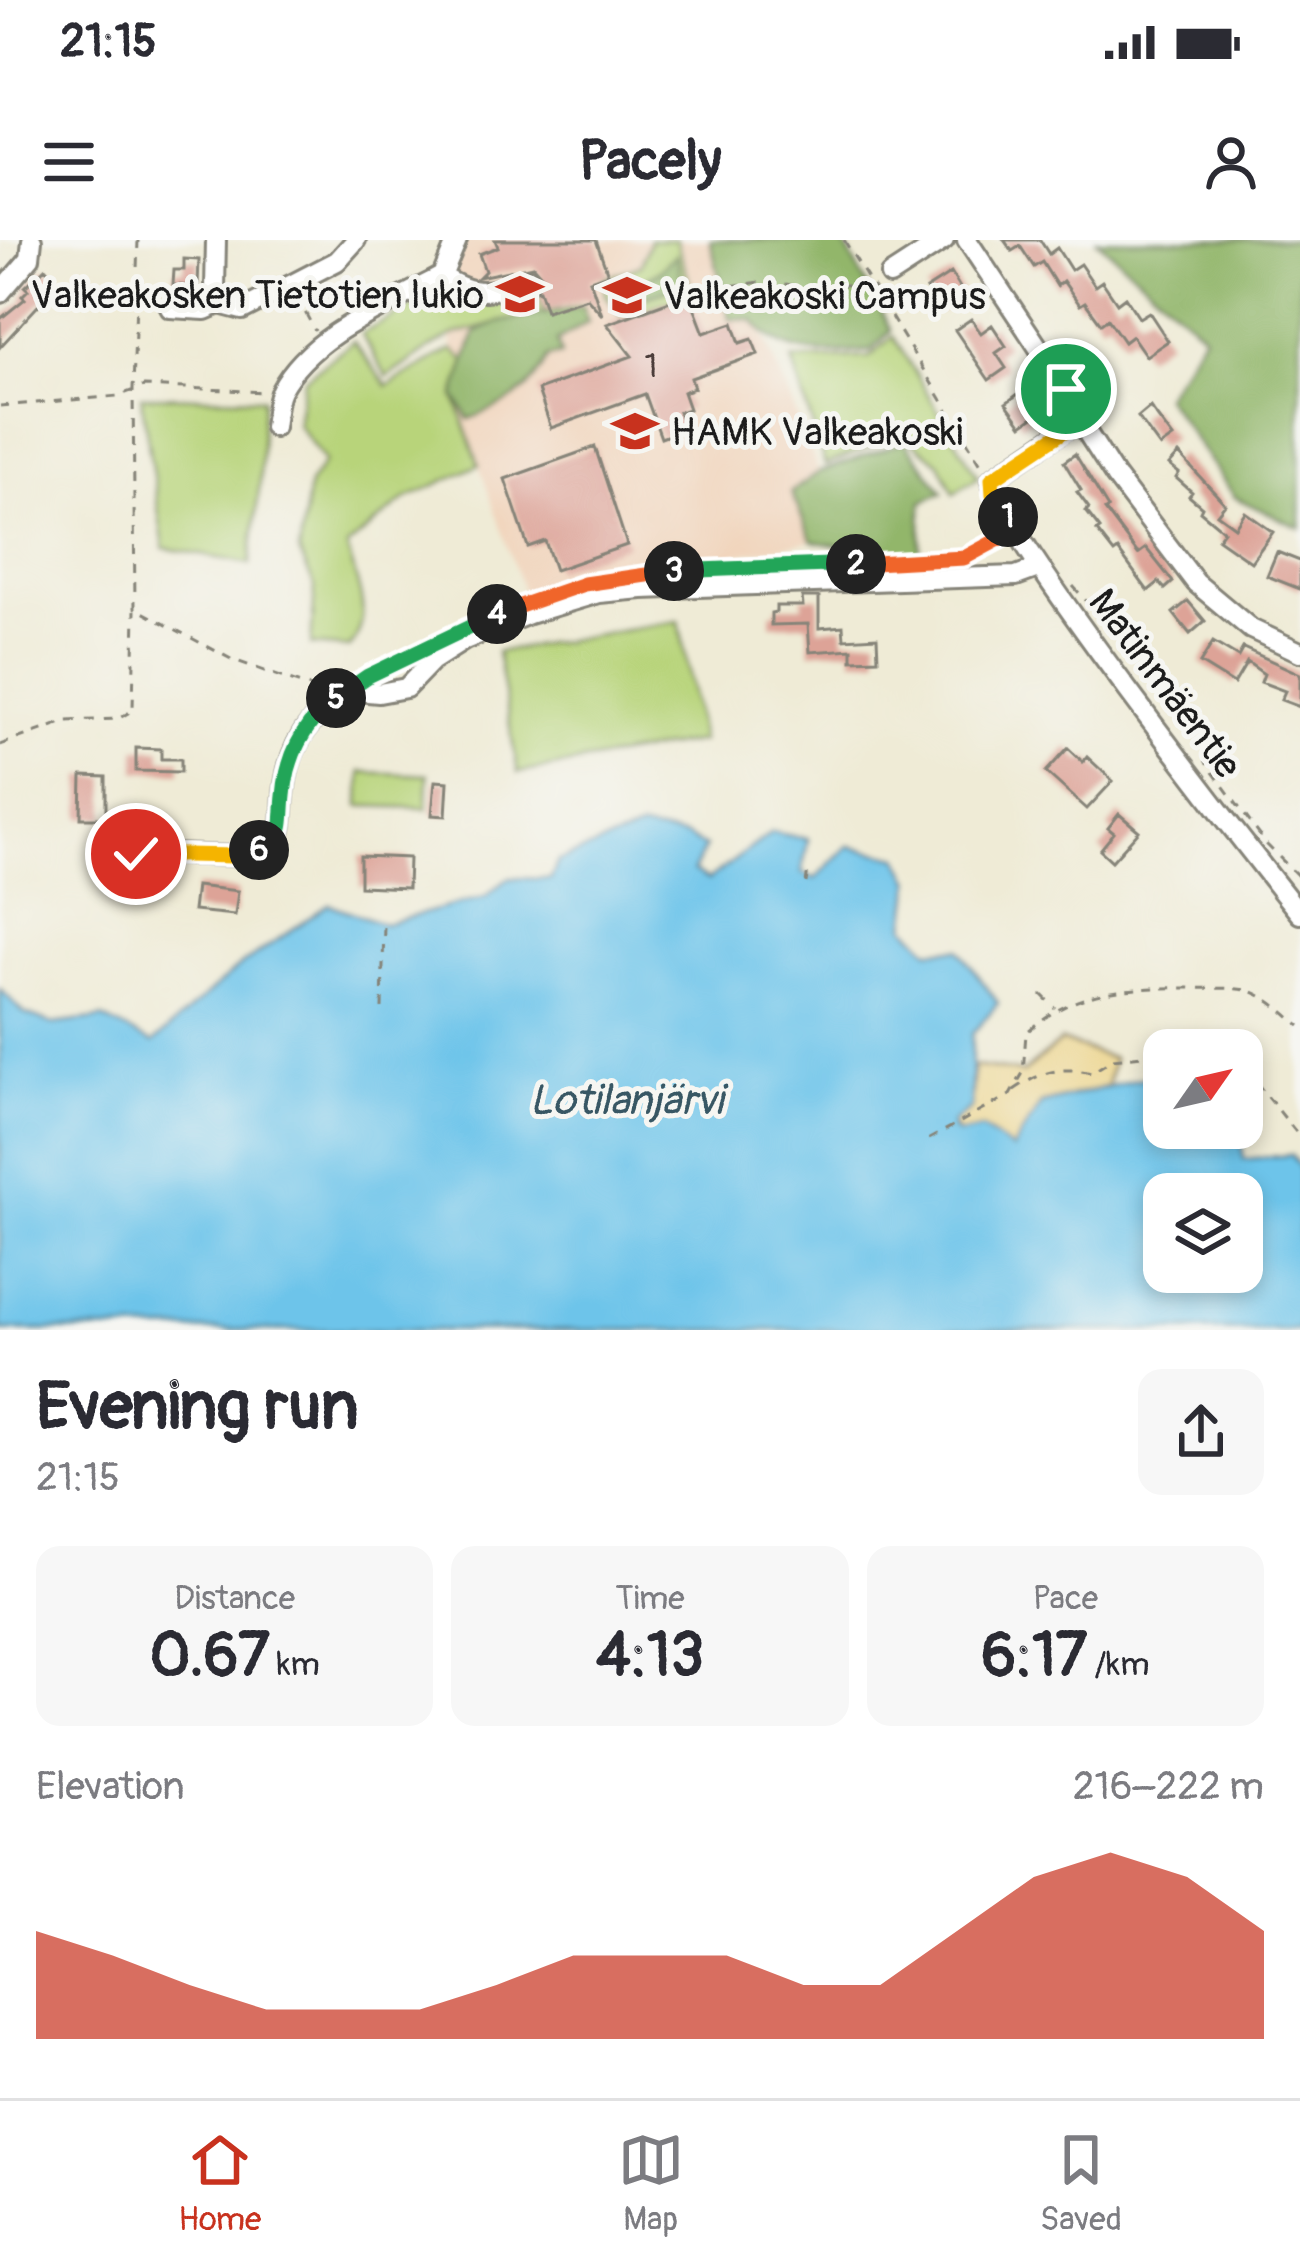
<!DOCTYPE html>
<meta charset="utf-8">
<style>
body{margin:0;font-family:Pangolin,sans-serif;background:#f7f7f7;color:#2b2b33;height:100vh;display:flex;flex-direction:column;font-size:45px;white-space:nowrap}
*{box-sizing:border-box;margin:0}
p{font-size:39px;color:#7c7c81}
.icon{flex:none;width:66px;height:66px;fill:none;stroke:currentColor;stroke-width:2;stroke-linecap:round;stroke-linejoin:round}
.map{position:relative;height:1090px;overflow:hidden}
.drawer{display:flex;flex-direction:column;background:#fff;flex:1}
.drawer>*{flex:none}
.needle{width:78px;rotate:56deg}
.fabs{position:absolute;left:1143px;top:789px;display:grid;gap:24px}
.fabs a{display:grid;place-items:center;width:120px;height:120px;border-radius:24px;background:#fff;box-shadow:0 6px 18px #0003;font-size:60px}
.pin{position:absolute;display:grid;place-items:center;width:102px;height:102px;color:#fff;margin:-51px;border:6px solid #fff;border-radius:50%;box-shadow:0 3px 12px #0007}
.km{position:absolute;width:60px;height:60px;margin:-30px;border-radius:50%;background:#222;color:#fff;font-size:33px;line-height:60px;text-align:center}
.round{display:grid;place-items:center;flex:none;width:126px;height:126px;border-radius:24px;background:#f7f7f7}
.headline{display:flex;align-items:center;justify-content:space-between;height:204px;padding:0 36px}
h1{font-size:66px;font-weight:700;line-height:90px}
.stats{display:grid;grid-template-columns:repeat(3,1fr);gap:18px;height:204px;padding:12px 36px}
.stats div{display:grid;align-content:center;border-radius:24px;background:#f7f7f7;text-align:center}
.stats b{font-size:60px;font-weight:700}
.stats small{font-size:33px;font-weight:400}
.stats p{font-size:33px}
.chart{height:336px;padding:24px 36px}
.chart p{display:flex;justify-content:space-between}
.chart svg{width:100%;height:216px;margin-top:12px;fill:#c8321e;opacity:.7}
.status{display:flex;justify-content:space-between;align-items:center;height:84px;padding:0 60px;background:#fff;direction:ltr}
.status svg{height:33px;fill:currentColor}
header{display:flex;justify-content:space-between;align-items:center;height:156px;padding:0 36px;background:#fff;font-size:54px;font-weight:700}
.tab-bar{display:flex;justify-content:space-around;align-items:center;height:168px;border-top:3px solid #e1e1e2;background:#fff;font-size:33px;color:#7c7c81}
.tab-bar a{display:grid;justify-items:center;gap:6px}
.tab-bar .active{color:#c8321e}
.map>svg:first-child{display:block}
.built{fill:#f1d5bd}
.green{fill:#b8d47a;stroke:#6a784b;stroke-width:3}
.forest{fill:#92b66a;stroke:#576943;stroke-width:3}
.sand{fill:#eeda9e;stroke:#857b5d;stroke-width:3}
.water{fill:#6dc4ea;stroke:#447083;stroke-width:3;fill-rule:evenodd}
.building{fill:#dda397}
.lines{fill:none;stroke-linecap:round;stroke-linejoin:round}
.minor-casing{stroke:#868479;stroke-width:24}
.path{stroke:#868479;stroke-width:3;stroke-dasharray:9 9;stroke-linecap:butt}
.minor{stroke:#fff;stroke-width:18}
.split-1-casing{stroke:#fff;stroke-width:24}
.split-2-casing{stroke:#fff;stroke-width:24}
.split-3-casing{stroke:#fff;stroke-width:24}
.split-4-casing{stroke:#fff;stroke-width:24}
.split-5-casing{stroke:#fff;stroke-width:24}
.split-6-casing{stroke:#fff;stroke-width:24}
.split-7-casing{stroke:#fff;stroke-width:24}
.split-1{stroke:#f5b400;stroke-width:15}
.split-2{stroke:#f0652b;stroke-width:15}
.split-3{stroke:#22a559;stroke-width:15}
.split-4{stroke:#f0652b;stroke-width:15}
.split-5{stroke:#22a559;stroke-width:15}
.split-6{stroke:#22a559;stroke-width:15}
.split-7{stroke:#f5b400;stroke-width:15}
.labels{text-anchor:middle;stroke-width:10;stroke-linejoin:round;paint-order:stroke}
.number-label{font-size:33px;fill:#4c3e3b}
.poi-label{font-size:39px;fill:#1c1c1c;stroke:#f6f6f2;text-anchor:start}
.street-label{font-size:39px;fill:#1c1c1c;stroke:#f6f6f2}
.water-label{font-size:42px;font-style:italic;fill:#385764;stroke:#f6f6f2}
</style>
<div class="status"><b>21:15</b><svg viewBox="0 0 49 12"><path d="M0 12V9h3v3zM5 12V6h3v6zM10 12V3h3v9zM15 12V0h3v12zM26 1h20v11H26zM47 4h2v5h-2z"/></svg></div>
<header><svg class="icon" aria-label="menu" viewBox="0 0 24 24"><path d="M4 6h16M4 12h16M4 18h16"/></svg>Pacely<svg class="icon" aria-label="person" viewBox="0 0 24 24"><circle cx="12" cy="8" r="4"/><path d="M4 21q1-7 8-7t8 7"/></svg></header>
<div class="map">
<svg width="1300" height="1090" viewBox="0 0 1300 1090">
<rect width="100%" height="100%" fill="#f6f6f2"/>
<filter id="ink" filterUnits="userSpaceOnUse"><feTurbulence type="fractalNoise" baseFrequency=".00833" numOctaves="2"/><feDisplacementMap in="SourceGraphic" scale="24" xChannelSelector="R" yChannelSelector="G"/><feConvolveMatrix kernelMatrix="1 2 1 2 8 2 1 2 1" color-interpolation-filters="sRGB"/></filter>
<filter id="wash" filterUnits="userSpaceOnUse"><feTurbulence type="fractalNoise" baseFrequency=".004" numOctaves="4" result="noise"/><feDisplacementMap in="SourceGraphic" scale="48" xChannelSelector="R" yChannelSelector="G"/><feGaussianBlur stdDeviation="2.7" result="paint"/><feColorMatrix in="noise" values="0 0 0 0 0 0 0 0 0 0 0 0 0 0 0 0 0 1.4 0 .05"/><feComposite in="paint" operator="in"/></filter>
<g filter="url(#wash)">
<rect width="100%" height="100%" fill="#efebd6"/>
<!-- built -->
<path class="built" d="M461,0H710L729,79L753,80L766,100L819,232L791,252L812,301L524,354L455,156L466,122L452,109L447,43Z"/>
<!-- green -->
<path class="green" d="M650,0H676L693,53L622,77L605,55L603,39L641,25Z
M448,47L493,56L496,64L536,51L544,73C515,79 488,86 461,93C440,98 406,125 387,137L361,94Z
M893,96L978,237L954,253L939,223L903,194L825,225L792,120L870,117Z
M353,101L387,146L452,109L466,122L455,157L479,225L405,259L347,307C356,344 375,375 350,408L311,405L315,347L299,312L309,245L325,221L297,184L304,139Z
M141,156L263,158L260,241L250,324L164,308Z
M679,381L701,501L518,533L497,412Z
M361,532L428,535L427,568L360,566Z"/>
<!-- forest -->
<path class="forest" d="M710,0H842L891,90L871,111C827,114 780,119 753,80L730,79Z
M1097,0H1295L1300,6V288L1235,257L1164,156L1204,94Z
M676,15L684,45L617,66L611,56C625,47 650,39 661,30C666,25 670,19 676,15Z
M582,66L588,82L557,101L561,115L549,117C532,154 506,165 469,179L455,156L475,93L500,82Z
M905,201L943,252L922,262L920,321L812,301L791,252L819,232Z"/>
<!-- sand -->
<path class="sand" d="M1061,801L1113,819L1107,847L1041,864L1012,910L958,894L951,883L971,868L974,826L1023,833Z"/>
<!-- water -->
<path class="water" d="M641,589L687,597L705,607L693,631L708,640L772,592L808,599L802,632L815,639L848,606L899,617L912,641L906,686L929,710L959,709L998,763L972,794L971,868L952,883V889L958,894L982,889L1012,909L1041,864L1137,839L1164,836V888H1238L1244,919L1291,915L1300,928V1090H0V749L25,774L53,784L102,778L153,803L237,728L329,664L384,684L485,657L509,638L551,639L558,621ZM1164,954H1242V1032H1164Z"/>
<g id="blocks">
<!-- building -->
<path class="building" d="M495,0H596L608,34L590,40L602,75L587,58L546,71L539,50L535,51L542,36L533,26L479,37L485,31L479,14L498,7Z
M1004,0H1040L1049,14L1057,8L1071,30L1080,24L1095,46L1102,41L1117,63L1125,57L1139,78L1149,72L1168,101L1146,116L1132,96L1124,102L1108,79L1101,84L1085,62L1080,65L1063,41L1057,46L1042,22L1034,27L1020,6L1012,11Z
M184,19L199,20L198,46L173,45L174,30H184Z
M45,28L59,43L0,107V79L25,59L22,56L28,50L25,47Z
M951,33L965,56L941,72L926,49Z
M689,54L704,93L733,83L740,103L752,99L758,114L691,138L694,148L683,152L689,169L679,172L685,189L661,198L645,154L551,188L538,150L632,116L607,84Z
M971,79L981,93L992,85L1006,106L996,113L1006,128L989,140L955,90Z
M1026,148L1042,171L1022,185L1006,163Z
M1150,167L1173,198L1160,207L1138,177Z
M595,207L627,305L555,330L545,301L528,307L505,239Z
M1075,214L1108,268L1105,270L1138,314L1146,308L1173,342L1165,349L1159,342L1148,351L1118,310L1114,313L1097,291L1100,289L1086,271L1089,268L1077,252L1081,250L1064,222Z
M1179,214L1225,264L1217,274L1235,287L1245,272L1273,292L1251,322L1218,299L1224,291L1200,271L1202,267L1189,256L1192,252L1176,238L1179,233L1169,225Z
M1277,312L1300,321V349L1267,336Z
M802,357H819V388L843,386L844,399L877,397L878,419L852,420V409L810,412L808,384L771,385V373L776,372V366H803Z
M1188,361L1205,381L1190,394L1173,373Z
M1213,402L1238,417L1243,408L1300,434V467L1281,460L1285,451L1261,442L1264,434L1247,422L1234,444L1200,423Z
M136,508L161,509V519H181V532L136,531Z
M1068,508L1083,522L1087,517L1113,541L1087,569L1046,532Z
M82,536L106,537V578H81Z
M435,541L448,542L446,576L432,575Z
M1119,574L1139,591L1112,621L1100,610L1114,593L1108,588Z
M360,616L409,618L408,648L360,646Z
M196,646L238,651L235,675L193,671Z"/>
</g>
</g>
<g filter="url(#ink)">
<use href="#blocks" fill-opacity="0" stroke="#868479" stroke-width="3"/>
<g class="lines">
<defs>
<path id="minor" d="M216,0L215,48L219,64L242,70L337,21L356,0
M457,0L442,36C477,59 491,52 529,39
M967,0L1066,149L1079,180L1115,236L1196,343L1251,389L1300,412
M890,35L944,0
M0,53L30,18L32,0
M170,68L205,70L219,64
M1079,180L992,239C988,278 1257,620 1300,674
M274,187C276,175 276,160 281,150C311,93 389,65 442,36
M136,613L236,616L277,602C284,585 282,573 284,555C288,505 308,480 346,450L379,453L406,448L432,421L465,400L529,374L599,353L642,349L1016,336L1038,328"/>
</defs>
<!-- minor casing -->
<use href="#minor" class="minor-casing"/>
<!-- path -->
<path class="path" d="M138,0L133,149L135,368L231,419L306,446L323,448
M844,0L984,229
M714,48L769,41L814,49L860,43L873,46
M297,57L315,91
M0,166L118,156L144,146L266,152
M656,332L941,322L964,318L1001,299
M1073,346L1113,391L1154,448L1187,483L1207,524L1267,605L1300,638
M370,435L420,409
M0,505L67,481L118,479L133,470L135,370
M806,643L808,629
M1041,754L1055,768
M382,768L384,684
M1242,832L1259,846L1300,897
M1014,850C1039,833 1061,825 1091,833L1113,819L1164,814
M929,899L1010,855L1023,833L1026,793C1073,749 1129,747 1190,748C1208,749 1229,747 1246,750C1266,755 1285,773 1300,786"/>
<!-- minor -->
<use href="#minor" class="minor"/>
</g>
</g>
<g class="lines" filter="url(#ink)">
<defs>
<path id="split-1" d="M1008,277L993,254L992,239L1079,181L1066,149"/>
<path id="split-2" d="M856,324L964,318L1016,290L1008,277"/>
<path id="split-3" d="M674,331L856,324"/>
<path id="split-4" d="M497,374L584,344L674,331"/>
<path id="split-5" d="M336,458L368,436L497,374"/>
<path id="split-6" d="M259,610L277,602C284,585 282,574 284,556C287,515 304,483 336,458"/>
<path id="split-7" d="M136,614L236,616L259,610"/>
</defs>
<!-- split-1 casing -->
<use href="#split-1" class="split-1-casing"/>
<!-- split-2 casing -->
<use href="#split-2" class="split-2-casing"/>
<!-- split-3 casing -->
<use href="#split-3" class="split-3-casing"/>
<!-- split-4 casing -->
<use href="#split-4" class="split-4-casing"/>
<!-- split-5 casing -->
<use href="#split-5" class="split-5-casing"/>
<!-- split-6 casing -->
<use href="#split-6" class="split-6-casing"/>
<!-- split-7 casing -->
<use href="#split-7" class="split-7-casing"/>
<!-- split-1 -->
<use href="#split-1" class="split-1"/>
<!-- split-2 -->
<use href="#split-2" class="split-2"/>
<!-- split-3 -->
<use href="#split-3" class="split-3"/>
<!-- split-4 -->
<use href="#split-4" class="split-4"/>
<!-- split-5 -->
<use href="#split-5" class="split-5"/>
<!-- split-6 -->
<use href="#split-6" class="split-6"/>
<!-- split-7 -->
<use href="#split-7" class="split-7"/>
</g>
<!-- icons -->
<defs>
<symbol id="school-bare" viewBox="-9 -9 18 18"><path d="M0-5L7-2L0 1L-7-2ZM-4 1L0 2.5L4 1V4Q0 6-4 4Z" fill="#c8321e" stroke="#f6f6f2" stroke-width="2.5" paint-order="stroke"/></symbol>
<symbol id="university-bare" viewBox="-9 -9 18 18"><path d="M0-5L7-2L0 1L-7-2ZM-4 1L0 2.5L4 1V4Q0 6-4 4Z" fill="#c8321e" stroke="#f6f6f2" stroke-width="2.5" paint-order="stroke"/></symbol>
</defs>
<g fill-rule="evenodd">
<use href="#school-bare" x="487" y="21" width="66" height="66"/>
<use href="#university-bare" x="594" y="22" width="66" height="66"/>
<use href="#university-bare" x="602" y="158" width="66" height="66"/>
</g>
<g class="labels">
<!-- number labels -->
<g class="number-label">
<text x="651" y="137">1</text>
</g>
<!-- poi labels -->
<g class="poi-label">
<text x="484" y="68" text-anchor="end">Valkeakosken Tietotien lukio</text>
<text x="663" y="69">Valkeakoski Campus</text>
<text x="671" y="205">HAMK Valkeakoski</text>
</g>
<!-- street labels -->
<g class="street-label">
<text transform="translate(1166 443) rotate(53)" y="14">Matinmäentie</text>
</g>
<!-- water labels -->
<g class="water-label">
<text x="626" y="874">Lotilanjärvi</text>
</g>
</g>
</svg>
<div class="fabs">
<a><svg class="needle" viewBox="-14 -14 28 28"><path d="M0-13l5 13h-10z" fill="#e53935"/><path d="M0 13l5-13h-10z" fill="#7c7c81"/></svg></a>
<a><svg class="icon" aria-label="layers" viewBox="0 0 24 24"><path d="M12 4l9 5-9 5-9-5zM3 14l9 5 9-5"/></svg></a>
</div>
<div class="pin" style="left:1066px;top:149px;background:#1e9e55"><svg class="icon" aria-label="arrive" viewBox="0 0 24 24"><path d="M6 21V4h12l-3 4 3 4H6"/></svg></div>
<div class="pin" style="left:136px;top:614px;background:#d93025"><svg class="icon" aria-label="check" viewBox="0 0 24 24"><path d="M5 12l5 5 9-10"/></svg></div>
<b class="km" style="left:1008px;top:277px">1</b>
<b class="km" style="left:856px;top:324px">2</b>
<b class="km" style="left:674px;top:331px">3</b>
<b class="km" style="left:497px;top:374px">4</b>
<b class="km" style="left:336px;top:458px">5</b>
<b class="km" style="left:259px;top:610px">6</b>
</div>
<section class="drawer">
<div class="headline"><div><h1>Evening run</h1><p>21:15</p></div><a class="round"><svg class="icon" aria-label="share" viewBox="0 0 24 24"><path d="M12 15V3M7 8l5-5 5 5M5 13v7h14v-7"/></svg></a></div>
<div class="stats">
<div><p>Distance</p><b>0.67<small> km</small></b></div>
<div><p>Time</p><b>4:13</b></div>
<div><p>Pace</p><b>6:17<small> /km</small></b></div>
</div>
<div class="chart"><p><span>Elevation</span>216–222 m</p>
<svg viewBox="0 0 160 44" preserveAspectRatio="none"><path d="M0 44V22L10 27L20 33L30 38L40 38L50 38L60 33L70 27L80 27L90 27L100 33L110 33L120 22L130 11L140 6L150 11L160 22V44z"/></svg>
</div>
</section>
<nav class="tab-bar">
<a class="active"><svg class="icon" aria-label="home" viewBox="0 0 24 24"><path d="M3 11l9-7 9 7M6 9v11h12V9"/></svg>Home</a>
<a><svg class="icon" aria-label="map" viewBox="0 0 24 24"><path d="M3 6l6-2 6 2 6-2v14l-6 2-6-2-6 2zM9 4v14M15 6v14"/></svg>Map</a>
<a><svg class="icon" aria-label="saved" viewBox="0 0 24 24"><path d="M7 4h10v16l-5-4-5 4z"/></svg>Saved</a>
</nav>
